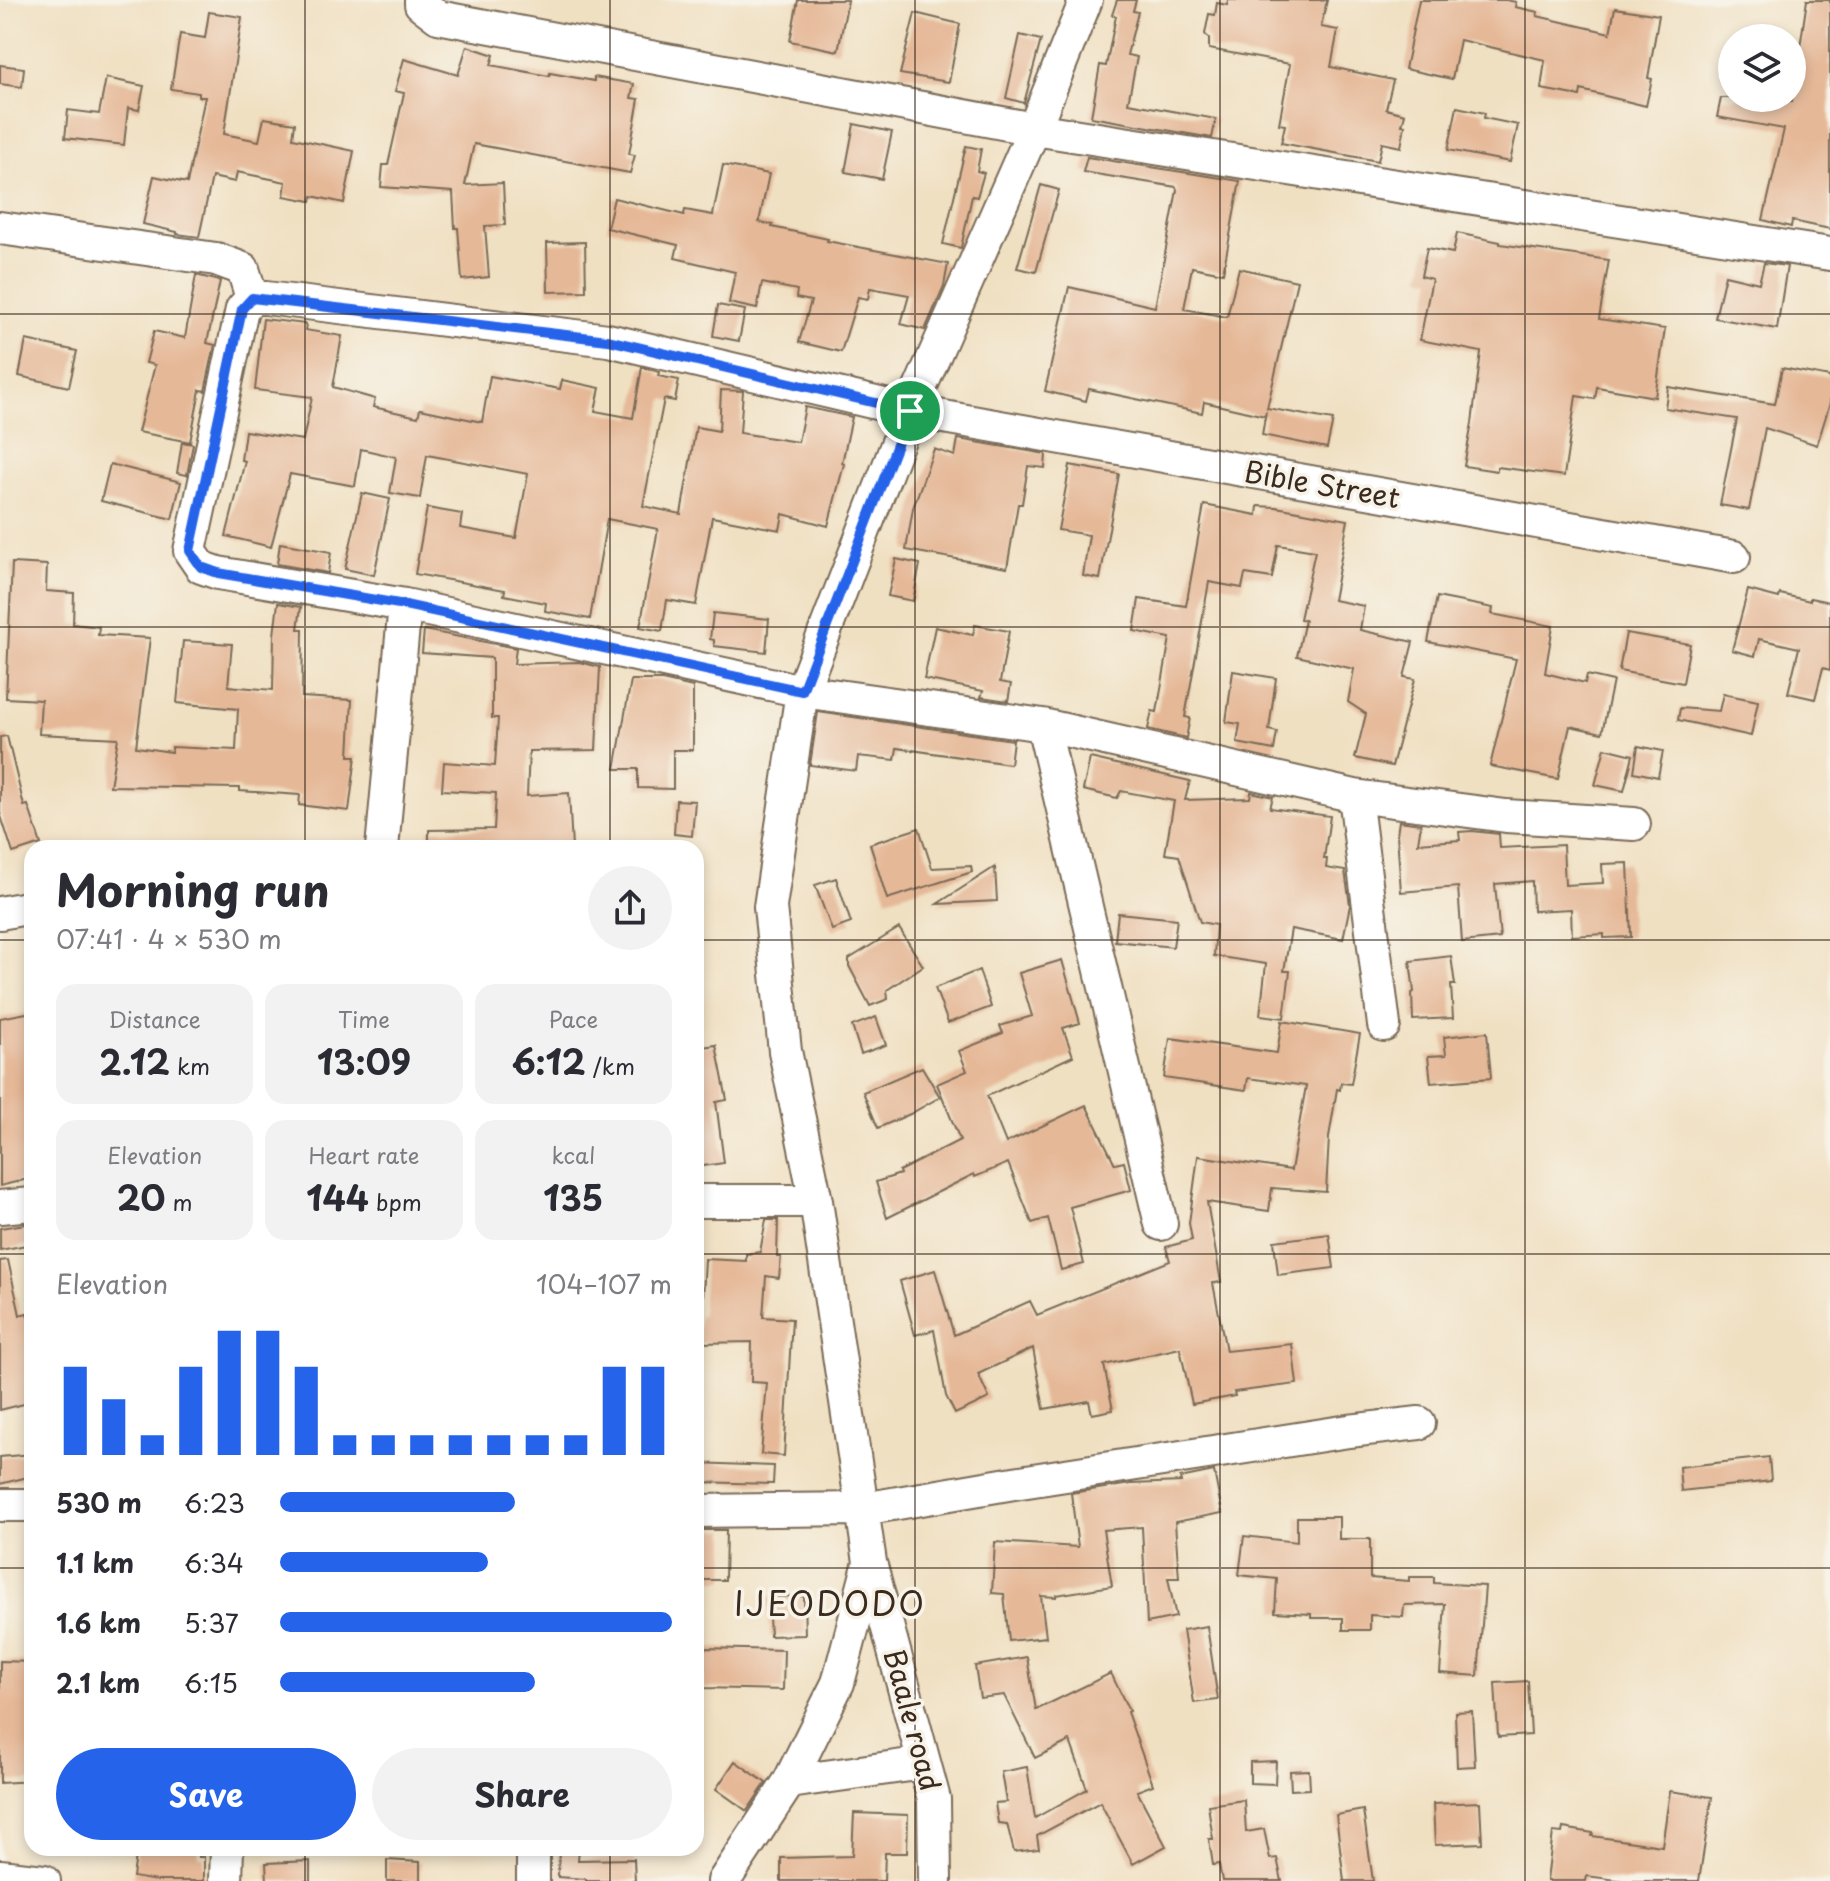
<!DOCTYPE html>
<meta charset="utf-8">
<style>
body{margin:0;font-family:"Playpen Sans",sans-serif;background:#f2f2f3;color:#2b2b33;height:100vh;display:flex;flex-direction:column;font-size:30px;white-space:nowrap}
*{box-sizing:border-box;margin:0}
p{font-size:26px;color:#7c7c81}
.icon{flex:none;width:44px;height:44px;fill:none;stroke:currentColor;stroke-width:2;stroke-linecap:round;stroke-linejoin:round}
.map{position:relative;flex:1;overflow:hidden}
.panel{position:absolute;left:24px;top:840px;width:680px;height:1016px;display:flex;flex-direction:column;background:#fff;border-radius:24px;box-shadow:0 4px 12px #0003}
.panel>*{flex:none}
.buttons{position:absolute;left:1718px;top:24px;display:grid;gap:16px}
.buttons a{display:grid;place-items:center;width:88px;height:88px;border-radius:50%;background:#fff;box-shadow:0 4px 12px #0003;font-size:40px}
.pin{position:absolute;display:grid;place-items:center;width:68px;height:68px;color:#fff;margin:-34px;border:4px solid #fff;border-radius:50%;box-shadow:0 2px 8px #0007}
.round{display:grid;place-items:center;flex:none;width:84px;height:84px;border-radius:42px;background:#f2f2f3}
.overview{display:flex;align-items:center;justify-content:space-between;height:136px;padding:0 32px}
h1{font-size:44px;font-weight:700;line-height:60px}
.stats{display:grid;grid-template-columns:repeat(3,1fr);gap:12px;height:136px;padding:8px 32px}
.stats div{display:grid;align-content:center;border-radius:20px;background:#f2f2f3;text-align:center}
.stats b{font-size:34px;font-weight:700}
.stats small{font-size:22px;font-weight:400}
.stats p{font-size:22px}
.chart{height:224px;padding:16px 32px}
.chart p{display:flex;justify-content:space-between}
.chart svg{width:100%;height:144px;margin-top:8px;stroke:#2563eb;stroke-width:6}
.button{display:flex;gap:16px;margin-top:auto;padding:16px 32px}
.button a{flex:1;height:92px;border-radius:48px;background:#2563eb;color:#fff;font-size:32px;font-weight:700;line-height:92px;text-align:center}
.button a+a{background:#f2f2f3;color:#2b2b33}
ul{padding:0 32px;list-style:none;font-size:26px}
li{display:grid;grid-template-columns:128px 96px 1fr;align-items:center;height:60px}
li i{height:20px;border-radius:10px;background:#2563eb}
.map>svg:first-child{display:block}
.building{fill:#e5b897}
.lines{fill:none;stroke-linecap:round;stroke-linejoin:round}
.minor-casing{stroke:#7a6a57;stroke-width:36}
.minor{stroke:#fff;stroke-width:32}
.route-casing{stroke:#fff;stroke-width:16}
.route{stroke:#2563eb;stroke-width:10}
.grid{fill:none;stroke:#3b2a1e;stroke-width:2;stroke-opacity:0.55}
.labels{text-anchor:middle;stroke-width:7;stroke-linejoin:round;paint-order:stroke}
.street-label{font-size:28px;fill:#3b2a1e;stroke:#f7f3e8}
.quarter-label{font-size:32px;letter-spacing:2px;fill:#3b2a1e;stroke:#f7f3e8}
</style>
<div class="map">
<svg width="1830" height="1881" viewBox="0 0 1830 1881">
<rect width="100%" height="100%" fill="#f7f3e8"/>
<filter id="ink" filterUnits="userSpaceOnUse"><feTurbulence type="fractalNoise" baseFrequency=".0125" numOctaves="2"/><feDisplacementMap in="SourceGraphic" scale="16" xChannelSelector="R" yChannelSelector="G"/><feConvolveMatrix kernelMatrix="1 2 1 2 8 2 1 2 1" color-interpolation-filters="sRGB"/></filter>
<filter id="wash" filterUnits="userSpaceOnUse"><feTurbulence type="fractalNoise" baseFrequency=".006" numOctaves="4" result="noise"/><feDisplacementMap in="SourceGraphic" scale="32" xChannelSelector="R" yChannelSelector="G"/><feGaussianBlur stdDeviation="1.8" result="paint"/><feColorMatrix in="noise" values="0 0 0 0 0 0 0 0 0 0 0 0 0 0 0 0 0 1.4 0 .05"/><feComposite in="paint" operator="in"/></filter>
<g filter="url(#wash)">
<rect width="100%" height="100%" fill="#f0e0c2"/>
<g id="blocks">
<!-- building -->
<path class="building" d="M798,0H848L838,51L790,41Z
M1117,0H1136L1133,11L1138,12L1127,55L1137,57L1128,103L1216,119L1212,138L1091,117L1100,65L1106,66L1116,16L1112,15Z
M1228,0H1327L1321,27L1338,30L1331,67L1393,80L1386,109L1405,114L1402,125H1405L1401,147L1382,143L1378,161L1281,143L1285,125L1279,124L1290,64L1209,49V39L1205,34L1209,14L1215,15L1217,3L1227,5Z
M1419,0H1506L1516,2L1515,7L1538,12L1537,16L1610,33L1615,8L1659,15L1648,78L1652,79L1646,106L1581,90L1580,96L1541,89L1545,60L1460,40L1452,79L1405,69Z
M1807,0H1830V229L1792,221L1791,227L1763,220L1784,129L1717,117L1721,98H1774L1792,101Z
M209,12L242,17L224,134L259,141L264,118L295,123L293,138L354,151L344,203L312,196L311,201L284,196L286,182L237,172L235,182L212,177L199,237L177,234V232L143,224L154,176L187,183L205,97H199V93L171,89L180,34L205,38Z
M915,13L960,24L949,82L900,74Z
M1020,35L1041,40L1024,103L1006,98Z
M467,46L494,55L491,65L549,76L550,73L594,81V77L634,84L631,98L639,99L629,154L635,155L630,173L474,144L465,185L503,183L505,225L485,226L489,277L462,280L458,228H455L453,192L381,187L383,165H388L404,93L395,91L404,59L458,75Z
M0,65L24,68L22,87L0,84Z
M106,78L144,86L139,110L128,108L124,145L65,138L68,110L99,114Z
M1457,107L1485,113L1484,118L1518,125L1510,162L1448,150Z
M854,124L892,132L882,179L845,172Z
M966,146L981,149L977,171L984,173L977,197L972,196L961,248L943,244Z
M1087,157L1240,181L1223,273L1192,267L1184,309L1227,317L1239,268L1297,281L1267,408L1333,420L1327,448L1262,435L1266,411L1265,416L1204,402L1202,413L1089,389L1086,401L1045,391L1069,287L1155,307L1177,190L1176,187L1083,172Z
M723,165L769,174L759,222L773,225L772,227L828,239L827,241L948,264L944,286L925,330L901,324L909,295L870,288L868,299L858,297L841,352L799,342L811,301L796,298L797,290L762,283L757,309L729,303L735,272L675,258L678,245L607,228L614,198L684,215L685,210L713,215Z
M1041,185L1059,190L1036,272L1017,268Z
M1457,233L1500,242V244L1609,260L1599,319L1665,329L1655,397L1597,387L1595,399L1576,396L1564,476L1497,467V471L1464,466L1472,423L1481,352L1420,340L1432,279L1421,276L1427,248L1453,253Z
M585,242L586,291L548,292L547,243Z
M1764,263L1787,266L1777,329L1715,318L1725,275L1759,283Z
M196,275L220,281L207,343L215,345L205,391L200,390L190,442L138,432L155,365L146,363L154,331L185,338Z
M718,305L745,310L739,341L713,336Z
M263,319L306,324L305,330L342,336L333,387L375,399L373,407L418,417L420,409L482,422L490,376L560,389L562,380L600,388L595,411L633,418L642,367L659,372L658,376L679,380L675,401L664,399L643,506L681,514L696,427L719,431L721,390L743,391L740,433L798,442L805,407L852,417L842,463L844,464L828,526L783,514L780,530L712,517L696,605L667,600L662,631L640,627L658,529L607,519L590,619L545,611L546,603L504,595L505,590L415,574L427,508L462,514L460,528L516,538L528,474L427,455L420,498L390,493L396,457L361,449L355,486L290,474L271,547L226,536L245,461L241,460L245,431L303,440L312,397L255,390Z
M26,340L77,351L69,387L19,376Z
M1782,368L1830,377V403L1817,445L1765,428L1749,510L1720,505L1737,419L1665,408L1668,387L1775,404Z
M958,439L1046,454L1045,468L1028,466L1022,504H1018L1007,568L906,550L913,508L934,449L955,456Z
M182,442L193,444L187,475L177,473Z
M110,464L181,482L172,519L101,501Z
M1070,465L1119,474L1100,579L1083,576L1089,535L1058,530Z
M362,493L390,499L374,575L345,569Z
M1204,505L1257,515L1258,506L1276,507L1348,520L1333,600L1364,606L1360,630L1413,642L1404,677L1415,679L1392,766L1355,758L1366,714L1348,702L1354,669L1297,656L1305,620L1300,619L1315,551L1278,545L1272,578L1245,574L1242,588L1209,582L1185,717L1190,718L1186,738L1148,729L1152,711L1157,712L1170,638L1134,631L1139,599L1186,606Z
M280,543L331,552L328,573L277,564Z
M896,559L920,564L913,601L888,596Z
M12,563L47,565L46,591L74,593L73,624L99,627L98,635L150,638L136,747L172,752V747L236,750L238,709L177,703L183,641L232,644L228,686L273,690L274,635L278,603L301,607L298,629H303L302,697L352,700L349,756H356L349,811L299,805L300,795L240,791V788L110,786L118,738L39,734L41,700L6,698Z
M1748,590L1779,598L1780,594L1810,601V598L1830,602V670L1823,668L1815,699L1788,693L1799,648L1759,639L1755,656L1732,650Z
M1437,597L1493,608L1492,614L1553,626L1545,673L1585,683L1587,675L1613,681L1602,733L1570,726L1558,779L1490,766L1516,659L1428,642Z
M713,613L769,619L766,652L714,646V640L710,639Z
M975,625L1009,631L1000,682L1011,684L1008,701L981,697L983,691L924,679L935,627L973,635Z
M424,630L516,648L514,664L579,662L600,667L596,750L529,751L527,796L569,793L572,848H429V830L494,829L496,793L442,790L444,762L495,766L498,718H492V658L422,653Z
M1626,633L1690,644L1683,683L1619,671Z
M1233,671L1276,678L1269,730L1277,732L1274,750L1237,743L1240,724L1226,722Z
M631,680H662L693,687V750H673V789L638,788V769H615Z
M1723,694L1758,701L1751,736L1678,720L1680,708L1719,711Z
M818,712L1013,740L1010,764L897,748L895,760L858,756L856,771L810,765Z
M7,736L24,806L28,805L41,844L13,853L0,813V737Z
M1638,746L1663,751L1658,777L1634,772Z
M1605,748L1633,755L1624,791L1595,785Z
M1090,758L1190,781L1185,800L1250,798L1251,792L1273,797L1270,808L1330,816L1324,859H1327L1326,868L1345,871L1350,905L1343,939L1291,929L1284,971H1290L1284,1018L1260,1015L1266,964L1214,956L1216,925L1200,922L1179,856L1165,854L1174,801L1121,791L1117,798L1083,790Z
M676,800L695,801L692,836L674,834Z
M1399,821L1421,824L1418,843L1460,840L1459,832L1472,831L1499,834L1500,848L1563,845L1565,885L1603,883L1602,864L1628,863L1631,937L1604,938V934L1572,936L1571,909L1533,911L1532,881L1495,884L1500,938L1462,942L1458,887L1401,892L1397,834Z
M919,828L932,868L971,866L972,872L887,899L870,844Z
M995,867L997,901L937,904Z
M836,878L851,923L832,930L815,885Z
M1118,913L1177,919L1173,947L1115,941Z
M899,928L923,966L887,990L888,999L870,1006L849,966V959Z
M1451,956L1455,985H1451L1453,1018L1413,1020L1412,993L1414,992L1410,961Z
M1062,960L1080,1023L1063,1028L1073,1056L987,1096L1006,1143L1086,1105L1115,1164L1124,1162L1131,1190L1070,1207L1084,1264L1061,1270L1048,1218L1032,1223L1008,1163L975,1177L974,1174L887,1218L876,1182L900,1174L899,1171L960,1140L937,1084L967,1071L959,1051L1003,1033L1000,1026L1032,1016L1019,973Z
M979,970L991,1007L948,1023L935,988Z
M32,1012V1178L0,1186V1018Z
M876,1017L886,1045L861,1054L852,1026Z
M1282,1021L1360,1034L1351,1084L1341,1083L1340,1090L1337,1089L1329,1137L1326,1192L1272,1188L1269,1211L1207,1202L1221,1282L1213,1283L1226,1351L1292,1344L1297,1384L1234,1392L1235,1396L1192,1404L1180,1348L1104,1365L1113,1410L1092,1414L1089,1401L1044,1409L1033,1348L978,1374L989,1398L955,1414L946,1396L934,1330L915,1335L900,1281L935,1270L954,1335L1030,1301L1037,1315L1170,1261L1166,1247L1192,1240L1189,1223L1198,1156L1291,1170L1306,1086L1248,1078L1246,1090L1164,1078L1170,1038L1277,1053Z
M1487,1032L1491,1078L1431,1083L1428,1056L1446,1055L1444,1037Z
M716,1045L727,1100L716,1102L724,1163L696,1167V1048Z
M922,1067L940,1097L910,1114L878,1128L863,1092Z
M766,1220H778L777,1257H781L779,1278L766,1276L763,1317L792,1319L784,1456L761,1454L767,1383L751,1382L752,1342L699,1343V1316H702L705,1259L746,1261V1254L760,1252Z
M32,1223V1244L0,1250V1228Z
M1329,1234L1334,1268L1278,1275L1274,1241Z
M8,1260L20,1315L27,1313L32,1330V1402L0,1410V1261Z
M32,1454V1476L0,1484V1457Z
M1769,1457L1771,1481L1681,1491L1679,1467Z
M696,1463L774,1466L773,1484L696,1482Z
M1214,1471L1222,1513L1175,1522L1179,1578H1168L1176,1617L1147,1623L1142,1527L1103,1530L1112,1586L1056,1595V1597L1041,1596L1046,1637L1009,1641L1004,1594L992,1593L995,1542L1078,1547L1071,1493L1131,1484L1181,1482L1180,1478Z
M1297,1517H1339V1539H1370V1578L1409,1581V1577H1434V1583L1485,1586L1478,1676L1440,1673L1445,1604L1404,1605L1403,1617L1370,1615V1630H1343V1618H1311V1614L1275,1612L1277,1579L1239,1575L1244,1536L1297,1542Z
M696,1530H726L725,1580H696Z
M804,1596L805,1635L770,1636L768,1597Z
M1207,1626L1218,1700L1194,1703L1183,1630Z
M704,1648L784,1650L783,1690L703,1688Z
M1027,1657L1036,1710L1111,1673L1129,1711L1127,1712L1153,1785L1137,1791L1166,1846L1133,1864L1100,1802L1037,1836L1039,1849L1014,1852L1007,1824L998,1823L995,1803L1006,1802L1001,1772L1027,1767L1035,1818L1087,1789L1070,1741L1035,1758L1004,1695L980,1698L975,1666Z
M0,1661L32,1662V1781L0,1783Z
M1528,1681L1531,1735L1498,1737L1495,1683Z
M1472,1711L1475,1766L1457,1767L1455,1712Z
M735,1761L766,1783L747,1811L716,1789Z
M1276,1761L1275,1784L1250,1783V1762Z
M1309,1770L1310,1789L1291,1790L1290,1771Z
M1670,1791L1712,1797L1699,1881H1625L1587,1876L1586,1881H1547L1553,1832L1562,1833L1563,1828L1593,1833L1592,1836L1662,1846Z
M1244,1800L1246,1832L1264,1829L1270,1859L1277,1858L1282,1881H1222L1219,1864L1213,1865L1209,1839H1213L1208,1805Z
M1480,1802L1482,1843L1435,1845L1433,1804Z
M1363,1810L1373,1881H1344L1336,1815Z
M854,1813L908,1815L907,1853H885L884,1881H781V1858L852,1856Z
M137,1848H198L199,1857H204V1881H157L133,1877Z
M559,1848L579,1849L578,1860L634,1859L635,1881H586V1879L558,1877Z
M387,1860L420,1862V1881H387Z
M310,1861V1881H267L266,1863Z"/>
</g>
</g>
<g filter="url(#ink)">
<use href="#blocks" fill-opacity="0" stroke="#7a6a57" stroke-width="2"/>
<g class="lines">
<defs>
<path id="minor" d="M421,0V4L438,17L1034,129L1830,254
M0,228L216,259L243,269L252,298
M1043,725L1161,1224
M1355,796L1384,1025
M1634,824L1506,816L1355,796L1043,725L802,691L405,605L218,573L201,567L190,551L242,309L252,298H266L608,340L910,411L1734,557
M382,848L405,605
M0,913L32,907
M696,1201H816
M0,1207L32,1204
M0,1505H32
M696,1511L863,1509L1014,1483L1349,1431L1419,1423
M871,1566L934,1799L935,1881
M789,1782L924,1763
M0,1876L44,1881
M226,1881L227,1848
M533,1881V1848
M724,1881L789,1782L838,1683L870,1562L816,1201L785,1051L770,907L802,691L910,411L1034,129L1086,0"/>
</defs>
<!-- minor casing -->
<use href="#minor" class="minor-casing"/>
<!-- minor -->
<use href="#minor" class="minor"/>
</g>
</g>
<g class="lines" filter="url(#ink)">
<defs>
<path id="route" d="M252,298L608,340L910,411L802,691L405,605L218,573L201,567L190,551L242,309Z"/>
</defs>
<!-- route casing -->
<use href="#route" class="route-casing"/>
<!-- route -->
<use href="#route" class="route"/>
</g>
<!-- grid -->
<path class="grid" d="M305,0V848M610,0V848M915,0V1881M1220,0V1881M1525,0V1881M0,314H1830M0,627H1830M0,940H32M696,940H1830M0,1254H32M696,1254H1830M0,1568H32M696,1568H1830M305,1848V1881M610,1848V1881"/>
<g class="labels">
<!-- street labels -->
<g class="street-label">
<text transform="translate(1322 485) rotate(10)" y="10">Bible Street</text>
<text transform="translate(912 1720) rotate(75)" y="10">Baale road</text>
</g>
<!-- quarter labels -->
<g class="quarter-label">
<text x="830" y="1616">IJEODODO</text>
</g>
</g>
</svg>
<div class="buttons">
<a><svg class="icon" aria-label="layers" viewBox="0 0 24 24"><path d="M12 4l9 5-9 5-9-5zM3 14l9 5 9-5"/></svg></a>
</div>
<div class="pin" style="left:910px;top:411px;background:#1e9e55"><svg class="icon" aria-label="arrive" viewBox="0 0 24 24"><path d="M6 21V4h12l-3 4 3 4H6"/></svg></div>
<section class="panel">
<div class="overview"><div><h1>Morning run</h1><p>07:41 · 4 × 530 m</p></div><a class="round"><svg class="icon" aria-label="share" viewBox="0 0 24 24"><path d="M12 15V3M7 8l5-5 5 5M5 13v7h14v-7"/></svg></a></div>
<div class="stats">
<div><p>Distance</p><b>2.12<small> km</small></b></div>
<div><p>Time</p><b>13:09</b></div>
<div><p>Pace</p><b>6:12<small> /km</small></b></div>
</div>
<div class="stats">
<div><p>Elevation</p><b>20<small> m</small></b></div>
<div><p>Heart rate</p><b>144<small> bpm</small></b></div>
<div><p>kcal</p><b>135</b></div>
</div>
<div class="chart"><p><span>Elevation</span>104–107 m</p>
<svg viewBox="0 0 160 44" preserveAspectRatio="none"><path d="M5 44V17M15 44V27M25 44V38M35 44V17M45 44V6M55 44V6M65 44V17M75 44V38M85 44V38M95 44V38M105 44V38M115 44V38M125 44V38M135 44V38M145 44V17M155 44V17"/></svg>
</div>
<ul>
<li><b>530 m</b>6:23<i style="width:60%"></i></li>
<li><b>1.1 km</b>6:34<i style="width:53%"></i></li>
<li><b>1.6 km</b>5:37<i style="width:100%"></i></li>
<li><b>2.1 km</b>6:15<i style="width:65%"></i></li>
</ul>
<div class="button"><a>Save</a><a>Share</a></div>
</section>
</div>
